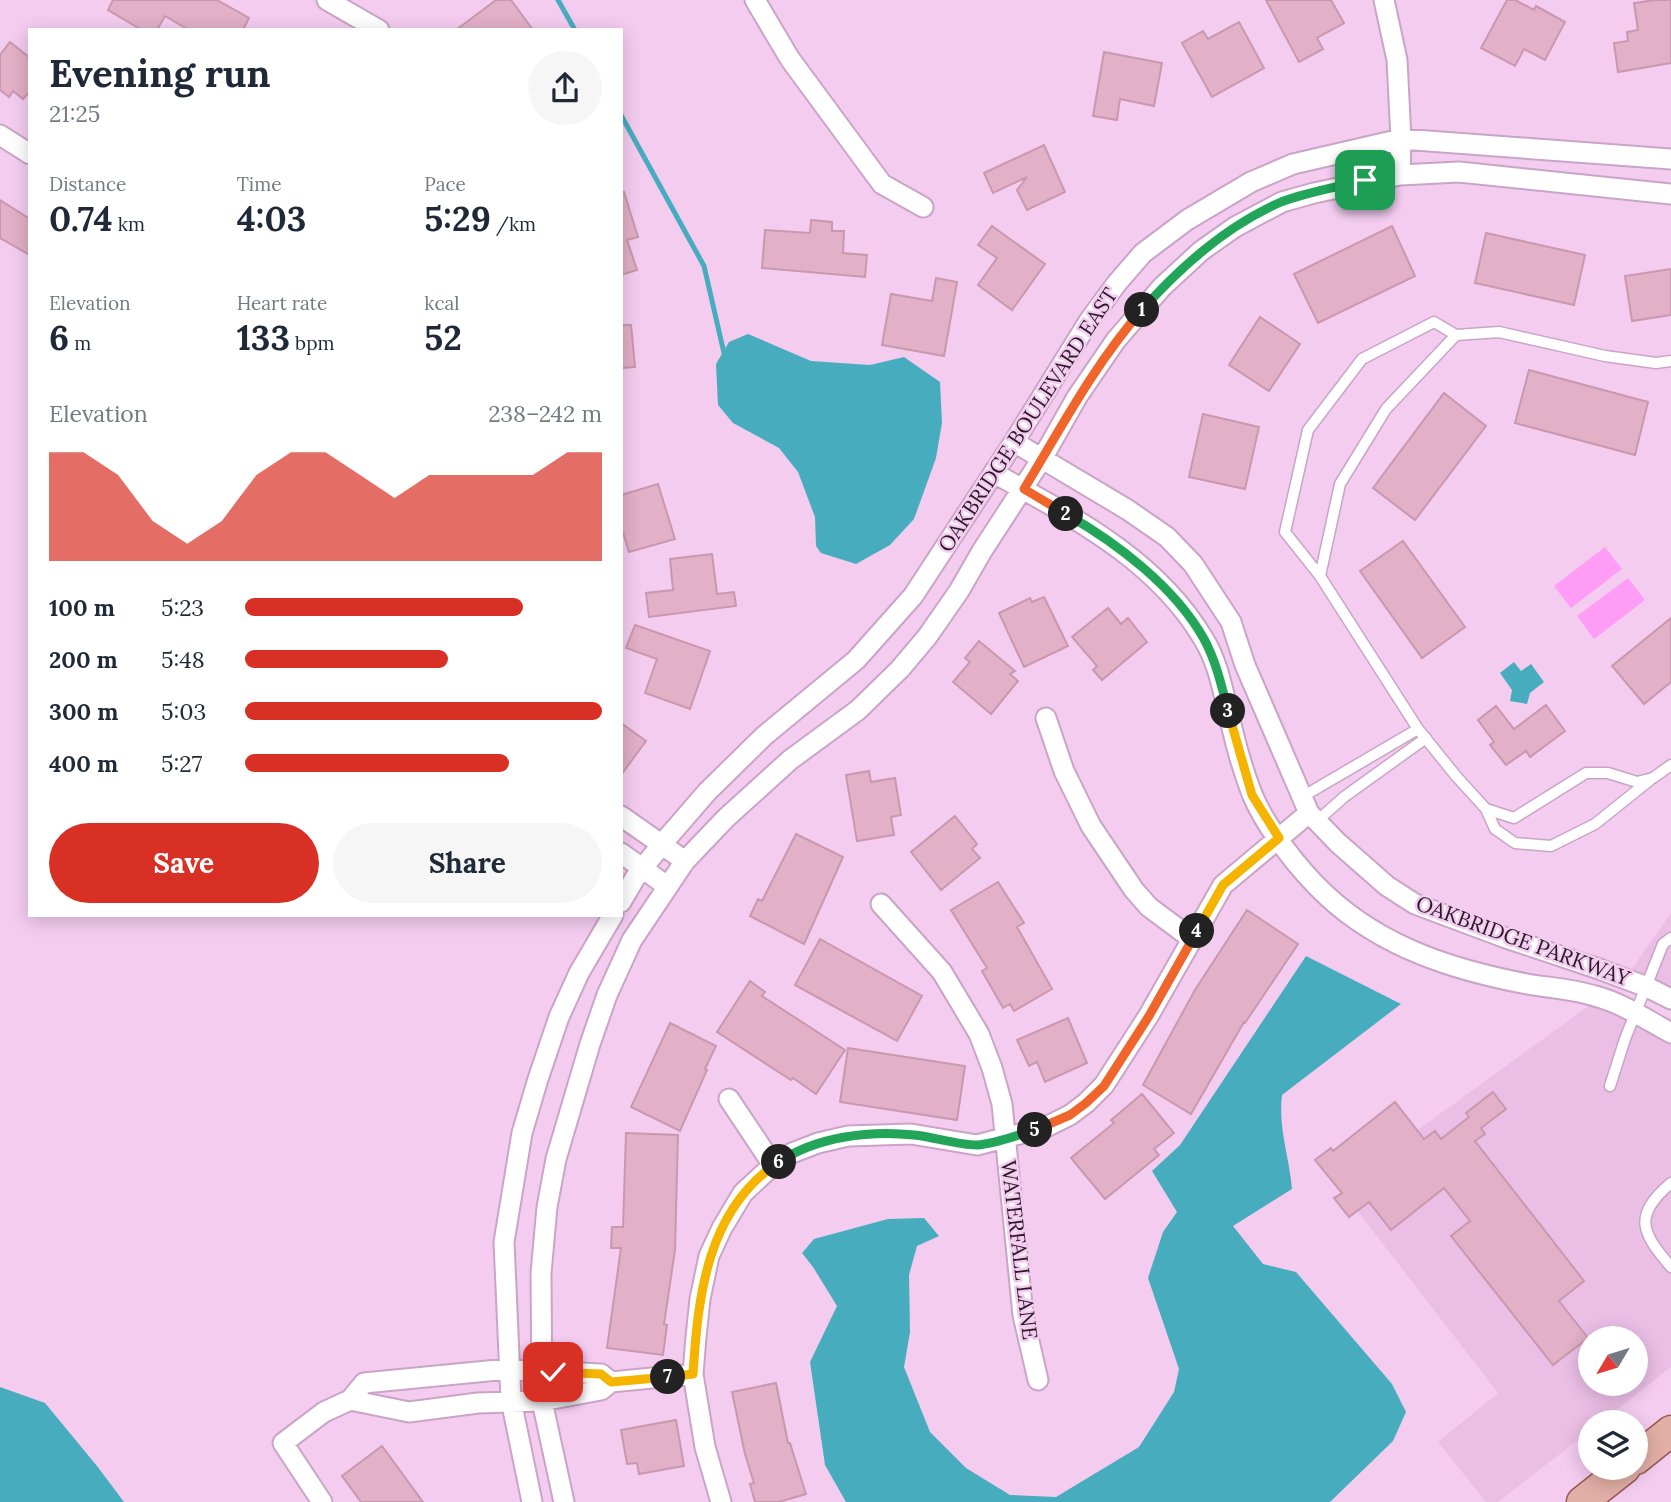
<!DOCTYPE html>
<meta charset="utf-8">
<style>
body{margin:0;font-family:Lora,serif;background:#f6f6f7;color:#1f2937;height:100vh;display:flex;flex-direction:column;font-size:26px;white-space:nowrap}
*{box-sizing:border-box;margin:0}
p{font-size:23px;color:#747a83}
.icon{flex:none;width:38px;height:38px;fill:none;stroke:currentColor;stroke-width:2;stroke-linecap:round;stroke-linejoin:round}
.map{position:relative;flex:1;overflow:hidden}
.details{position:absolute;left:28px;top:28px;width:595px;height:889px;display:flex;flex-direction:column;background:#fff;border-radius:0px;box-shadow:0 4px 18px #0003}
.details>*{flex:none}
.needle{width:46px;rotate:232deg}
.tools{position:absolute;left:1578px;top:1326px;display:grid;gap:14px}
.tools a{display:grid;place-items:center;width:70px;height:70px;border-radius:50%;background:#fff;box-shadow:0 4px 18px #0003;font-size:35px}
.pin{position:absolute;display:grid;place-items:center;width:60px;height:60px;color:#fff;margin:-30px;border-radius:14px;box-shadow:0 4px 10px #0006}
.km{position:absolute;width:35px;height:35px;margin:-18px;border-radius:50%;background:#222;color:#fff;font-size:19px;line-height:35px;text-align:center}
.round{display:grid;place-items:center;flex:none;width:74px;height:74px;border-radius:37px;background:#f6f6f7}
.head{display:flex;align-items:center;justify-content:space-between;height:119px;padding:0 21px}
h1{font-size:38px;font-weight:700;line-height:52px}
.stats{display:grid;grid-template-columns:repeat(3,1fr);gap:10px;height:119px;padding:7px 21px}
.stats div{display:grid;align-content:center}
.stats b{font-size:35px;font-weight:700}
.stats small{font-size:19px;font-weight:400}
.stats p{font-size:19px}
.chart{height:196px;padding:14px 21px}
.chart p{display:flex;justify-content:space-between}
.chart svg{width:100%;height:126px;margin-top:7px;fill:#d93025;opacity:.7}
.button{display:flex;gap:14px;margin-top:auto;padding:14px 21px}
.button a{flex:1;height:80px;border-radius:42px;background:#d93025;color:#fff;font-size:28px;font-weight:700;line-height:80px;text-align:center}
.button a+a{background:#f6f6f7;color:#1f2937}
ul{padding:0 21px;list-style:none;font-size:23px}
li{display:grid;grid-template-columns:112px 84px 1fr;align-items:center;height:52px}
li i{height:18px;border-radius:9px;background:#d93025}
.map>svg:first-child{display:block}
.built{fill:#ebbee6;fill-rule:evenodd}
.green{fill:#fe9cf6}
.water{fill:#47adbe}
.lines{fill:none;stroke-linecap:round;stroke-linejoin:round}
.stream{stroke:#47adbe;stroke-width:5}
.building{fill:#e2b0c7;stroke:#c998ae;stroke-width:2}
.lane-casing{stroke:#caa4c6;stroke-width:13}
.street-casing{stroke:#caa4c6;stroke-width:23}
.primary-casing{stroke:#955853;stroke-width:33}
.lane{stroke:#fff;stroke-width:10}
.street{stroke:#fff;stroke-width:19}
.primary{stroke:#e2afa6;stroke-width:30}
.split-1-casing{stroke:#fff;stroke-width:14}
.split-2-casing{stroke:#fff;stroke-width:14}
.split-3-casing{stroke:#fff;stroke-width:14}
.split-4-casing{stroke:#fff;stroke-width:14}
.split-5-casing{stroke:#fff;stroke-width:14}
.split-6-casing{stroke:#fff;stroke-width:14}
.split-7-casing{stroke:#fff;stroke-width:14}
.split-8-casing{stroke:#fff;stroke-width:14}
.split-1{stroke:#22a559;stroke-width:9}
.split-2{stroke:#f0652b;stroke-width:9}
.split-3{stroke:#22a559;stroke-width:9}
.split-4{stroke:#f5b400;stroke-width:9}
.split-5{stroke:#f0652b;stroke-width:9}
.split-6{stroke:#22a559;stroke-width:9}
.split-7{stroke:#f5b400;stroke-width:9}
.split-8{stroke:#f5b400;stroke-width:9}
.labels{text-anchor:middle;stroke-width:5;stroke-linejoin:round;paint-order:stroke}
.street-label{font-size:21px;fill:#291a27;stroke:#f4ccf0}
</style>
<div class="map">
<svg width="1671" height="1502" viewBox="0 0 1671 1502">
<rect width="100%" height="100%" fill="#f4ccf0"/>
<!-- built -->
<path class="built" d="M1671,913V988L1631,970Z
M1590,1005L1631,1022L1671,1045V1367L1600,1423H1591V1430L1498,1502H1486L1438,1442L1498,1393L1339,1187ZM1591,1339H1636V1384H1591Z"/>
<!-- green -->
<path class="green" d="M1605,547L1622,569L1571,608L1554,586Z
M1628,578L1645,600L1594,639L1577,616Z"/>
<!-- water -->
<path class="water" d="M748,334L811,361L870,365L904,357L940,382L942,423L936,458L914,519L890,545L856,564L821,553L816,546L815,517L798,472L779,448L733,423L718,405L716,364L729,342Z
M1514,662L1521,671L1531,664L1544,682L1530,693L1527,704L1510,701L1512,690L1500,673Z
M1306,956L1401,1004L1282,1095C1278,1128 1289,1155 1292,1189L1233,1226L1263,1264L1296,1272L1392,1384L1406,1412L1393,1441L1330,1502H846L825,1465L810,1362L837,1306L813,1267L802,1253L814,1239L888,1219L924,1218L939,1236L917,1246L909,1275L910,1332L904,1367L930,1432L966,1468L1010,1495L1056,1497L1139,1447L1174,1392L1179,1369L1148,1278L1163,1232L1177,1212L1152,1171L1180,1145Z
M0,1387L45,1403L97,1466L124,1502H0Z"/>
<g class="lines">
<!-- stream -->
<path class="stream" d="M558,0L575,30
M621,115L704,266L724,353"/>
</g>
<!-- building -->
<path class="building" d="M113,0H217L249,18L243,30H189L165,16L157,30H142L108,10Z
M496,0H511L533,30H456Z
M1266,0H1331L1344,23L1317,38L1323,49L1299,62Z
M1507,0H1515L1534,10L1536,6L1565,22L1545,60L1524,49L1515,66L1481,48Z
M1655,0H1671V63L1618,72L1614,43L1628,41L1627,32L1638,30L1634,3Z
M1239,22L1264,68L1212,97L1182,43L1203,31L1208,39Z
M10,42L30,58V91L23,99L13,91L9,97L0,90V55Z
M1104,52L1162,63L1154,106L1120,99L1117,120L1093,116Z
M1044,145L1065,192L1027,210L1017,190L1027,177L993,193L984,173Z
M624,192L638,237L627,240L637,270L621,275V193Z
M0,200L30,219V255L0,238Z
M811,220L832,222V231H844L843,253L867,255L865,277L762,268L765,230L810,233Z
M992,226L1045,264L1012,310L978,285L997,258L978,245Z
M1392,226L1415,276L1318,323L1294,274Z
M1486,233L1585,255L1574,305L1475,283Z
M1671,269V315L1632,321L1625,276Z
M936,278L957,282L944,356L882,345L891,294L932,301Z
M1260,317L1300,344L1269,391L1229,365Z
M621,325H631L635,367L621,368Z
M1529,370L1648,402L1635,455L1515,423Z
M1444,393L1486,426L1415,520L1373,488Z
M1203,414L1259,427L1245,489L1189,477Z
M658,484L675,539L629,552L621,526V495Z
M1403,541L1465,627L1422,658L1360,571Z
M712,554L717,594L734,592L736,606L649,617L646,593L673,590L670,559Z
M1044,597L1068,646L1024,667L999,613L1030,598L1032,602Z
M1108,608L1121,624L1128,618L1147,642L1102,680L1093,670L1097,666L1072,637Z
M1671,618V682L1644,704L1612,666Z
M635,625L710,651L690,709L645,693L657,659L626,648Z
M979,641L1015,671L1010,674L1018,681L991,714L953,682L970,662L965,658Z
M1546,705L1565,731L1530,757L1526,751L1506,765L1490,745L1494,742L1478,720L1496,706L1514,729Z
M621,723L646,741L621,775Z
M869,771L871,782L895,778L901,815L891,817L894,835L857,841L846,775Z
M955,816L977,844L972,849L980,858L941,890L911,852Z
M796,834L843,857L804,944L750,916L758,899L762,901Z
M998,882L1024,923L1017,927L1052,989L1014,1011L1010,1004L1003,1008L982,971L987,968L951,910Z
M1247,910L1298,944L1245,1023L1244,1022L1191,1114L1143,1085L1195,990Z
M820,939L922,996L897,1041L795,985Z
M750,981L765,992L762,996L845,1050L816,1094L793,1078L791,1080L717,1032Z
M1068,1018L1087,1063L1045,1082L1037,1062L1029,1066L1017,1040Z
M670,1023L716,1046L705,1069L707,1070L680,1131L631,1107Z
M848,1048L965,1066L957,1120L840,1102Z
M1493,1092L1506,1109L1481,1128L1485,1134L1475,1141L1584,1281L1559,1301L1588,1338L1553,1365L1451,1236L1470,1221L1444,1188L1391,1230L1369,1202L1349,1217L1334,1198L1342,1193L1315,1160L1331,1148L1333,1151L1395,1102L1424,1139L1435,1131L1441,1139L1469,1117L1466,1113Z
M1142,1094L1174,1133L1154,1149L1159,1155L1105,1199L1071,1158L1114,1123L1111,1120Z
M626,1133L678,1135L675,1250L664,1324L667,1325L663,1355L607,1348L621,1248H611L612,1227H623Z
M776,1383L788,1443H790L806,1494L779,1502H755L750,1484L754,1483L745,1454L732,1392Z
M676,1420L684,1466L639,1474L637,1463L627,1464L621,1430Z
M382,1446L423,1502H361L342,1476Z"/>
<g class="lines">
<defs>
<path id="lane" d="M1671,361L1656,363L1605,356L1499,332L1456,335L1434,322L1362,359L1308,430L1285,532L1320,576L1418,729L1456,776L1486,809L1514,818L1586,773H1608L1637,782L1653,778L1671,765
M1320,576L1340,484L1386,409L1456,335
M1302,797L1418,729
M1486,809L1495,829L1515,843L1551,846L1595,824L1650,780
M1317,821L1344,797L1426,738
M1610,1086L1625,1039L1663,944L1671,938
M1671,1183C1632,1216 1642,1233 1671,1267"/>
<path id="street" d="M327,0L379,30
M755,0L790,59L882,184L923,207
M1384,0L1397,60L1401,139L1400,175
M0,135L30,154
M1014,442L1128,510L1167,537L1193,564L1231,622L1245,665L1309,813L1338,843L1387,886L1415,904L1506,938L1599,969L1647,987L1671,999
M994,473C1072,517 1155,558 1203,638C1220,665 1224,698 1232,728C1237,750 1244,773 1252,794C1266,828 1300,871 1327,896C1383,948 1454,970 1527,984C1550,988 1573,989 1595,996C1622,1003 1647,1020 1671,1033
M1046,718L1064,771L1091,826L1134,890L1149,907L1192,939
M621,816L685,861
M621,853L667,886
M621,902L635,878L662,844L707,792L764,736L856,660L913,596L1014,442L1089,321L1117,283L1143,253L1187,220L1251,182L1293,164L1401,139L1671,159
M881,904L942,972L979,1034L992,1068L1002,1104L1023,1315L1038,1380
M729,1099L773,1165
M350,1400L409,1412L478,1403L542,1401L601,1390L611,1382L693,1374
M322,1502L283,1443L324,1412L350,1400L364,1383L508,1369L601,1374L611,1382
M532,1502L511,1400L504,1242L522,1133L538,1079L559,1017L579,973L613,915
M564,1502L542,1401L541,1273L547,1207L556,1159L590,1044L607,995L632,940L685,861L726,818L790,760L858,710L900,669L927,637L959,591L982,551L1043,457L1077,397L1116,340L1162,287L1201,251L1235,227L1282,202L1314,193L1400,175L1459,172L1671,194
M721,1502L705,1447L693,1374L696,1337L700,1299L709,1256L722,1228L743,1193L773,1165L792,1153L818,1143L848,1136L911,1134L977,1145L1046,1127L1070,1115L1086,1103L1104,1085L1149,1015L1223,885L1309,813"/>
<path id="primary" d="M1636,1459L1671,1431
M1582,1502L1625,1468"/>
</defs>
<!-- lane casing -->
<use href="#lane" class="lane-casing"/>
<!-- street casing -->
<use href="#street" class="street-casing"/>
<!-- primary casing -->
<use href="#primary" class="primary-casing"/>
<!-- lane -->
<use href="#lane" class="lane"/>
<!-- street -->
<use href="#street" class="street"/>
<!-- primary -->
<use href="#primary" class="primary"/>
</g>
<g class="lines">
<defs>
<path id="split-1" d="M1142,310C1181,266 1226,226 1281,202C1307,192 1338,187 1365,180"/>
<path id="split-2" d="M1066,514L1024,489C1061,428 1094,365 1142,310"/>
<path id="split-3" d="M1066,514C1117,543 1175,587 1204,639C1216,661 1222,687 1228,711"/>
<path id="split-4" d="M1197,931L1223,885L1279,838L1252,795L1228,711"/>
<path id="split-5" d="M1035,1130L1070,1115L1086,1103L1104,1086L1149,1016L1197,931"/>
<path id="split-6" d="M779,1162C816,1137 869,1130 914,1135C934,1137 957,1145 977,1145C996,1144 1017,1135 1035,1130"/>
<path id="split-7" d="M668,1377L693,1374C698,1296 707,1209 779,1162"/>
<path id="split-8" d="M553,1372L601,1374L611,1382L668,1377"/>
</defs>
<!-- split-1 casing -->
<use href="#split-1" class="split-1-casing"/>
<!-- split-2 casing -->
<use href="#split-2" class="split-2-casing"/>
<!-- split-3 casing -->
<use href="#split-3" class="split-3-casing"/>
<!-- split-4 casing -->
<use href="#split-4" class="split-4-casing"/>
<!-- split-5 casing -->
<use href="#split-5" class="split-5-casing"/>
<!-- split-6 casing -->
<use href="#split-6" class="split-6-casing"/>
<!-- split-7 casing -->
<use href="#split-7" class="split-7-casing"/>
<!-- split-8 casing -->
<use href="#split-8" class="split-8-casing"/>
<!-- split-1 -->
<use href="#split-1" class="split-1"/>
<!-- split-2 -->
<use href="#split-2" class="split-2"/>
<!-- split-3 -->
<use href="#split-3" class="split-3"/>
<!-- split-4 -->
<use href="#split-4" class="split-4"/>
<!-- split-5 -->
<use href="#split-5" class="split-5"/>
<!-- split-6 -->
<use href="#split-6" class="split-6"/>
<!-- split-7 -->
<use href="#split-7" class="split-7"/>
<!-- split-8 -->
<use href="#split-8" class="split-8"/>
</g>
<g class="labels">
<!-- street labels -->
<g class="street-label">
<text transform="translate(1028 420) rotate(-57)" y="7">OAKBRIDGE BOULEVARD EAST</text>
<text transform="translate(1523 941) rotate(20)" y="7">OAKBRIDGE PARKWAY</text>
<text transform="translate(1019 1250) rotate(83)" y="7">WATERFALL LANE</text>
</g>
</g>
</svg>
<div class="tools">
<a><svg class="needle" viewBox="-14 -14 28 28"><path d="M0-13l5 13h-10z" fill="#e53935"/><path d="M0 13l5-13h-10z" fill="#747a83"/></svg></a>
<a><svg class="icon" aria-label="layers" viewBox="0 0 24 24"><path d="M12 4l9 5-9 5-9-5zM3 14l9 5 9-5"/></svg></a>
</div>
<div class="pin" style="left:1365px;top:180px;background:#1e9e55"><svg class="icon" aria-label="arrive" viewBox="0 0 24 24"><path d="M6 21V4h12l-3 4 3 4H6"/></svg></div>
<div class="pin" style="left:553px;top:1372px;background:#d93025"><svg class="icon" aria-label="check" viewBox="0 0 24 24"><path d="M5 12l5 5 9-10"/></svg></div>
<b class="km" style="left:1142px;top:310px">1</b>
<b class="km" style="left:1066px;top:514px">2</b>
<b class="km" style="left:1228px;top:711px">3</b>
<b class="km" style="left:1197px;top:931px">4</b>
<b class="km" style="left:1035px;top:1130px">5</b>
<b class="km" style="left:779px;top:1162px">6</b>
<b class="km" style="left:668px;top:1377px">7</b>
<section class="details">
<div class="head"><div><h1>Evening run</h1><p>21:25</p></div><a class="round"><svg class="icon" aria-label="share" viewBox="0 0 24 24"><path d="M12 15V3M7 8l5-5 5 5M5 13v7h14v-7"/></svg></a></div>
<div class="stats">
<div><p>Distance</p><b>0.74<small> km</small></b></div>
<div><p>Time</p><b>4:03</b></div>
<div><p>Pace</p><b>5:29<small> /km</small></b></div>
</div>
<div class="stats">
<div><p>Elevation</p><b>6<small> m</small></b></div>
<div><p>Heart rate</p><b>133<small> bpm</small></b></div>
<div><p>kcal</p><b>52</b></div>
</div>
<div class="chart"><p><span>Elevation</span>238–242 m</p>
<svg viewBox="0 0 160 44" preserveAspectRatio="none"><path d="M0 44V6L10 6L20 14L30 30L40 38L50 30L60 14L70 6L80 6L90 14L100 22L110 14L120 14L130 14L140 14L150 6L160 6V44z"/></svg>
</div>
<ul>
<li><b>100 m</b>5:23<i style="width:78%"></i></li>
<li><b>200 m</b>5:48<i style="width:57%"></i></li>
<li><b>300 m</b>5:03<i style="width:100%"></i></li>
<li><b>400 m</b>5:27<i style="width:74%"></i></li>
</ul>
<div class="button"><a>Save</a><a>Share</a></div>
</section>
</div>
